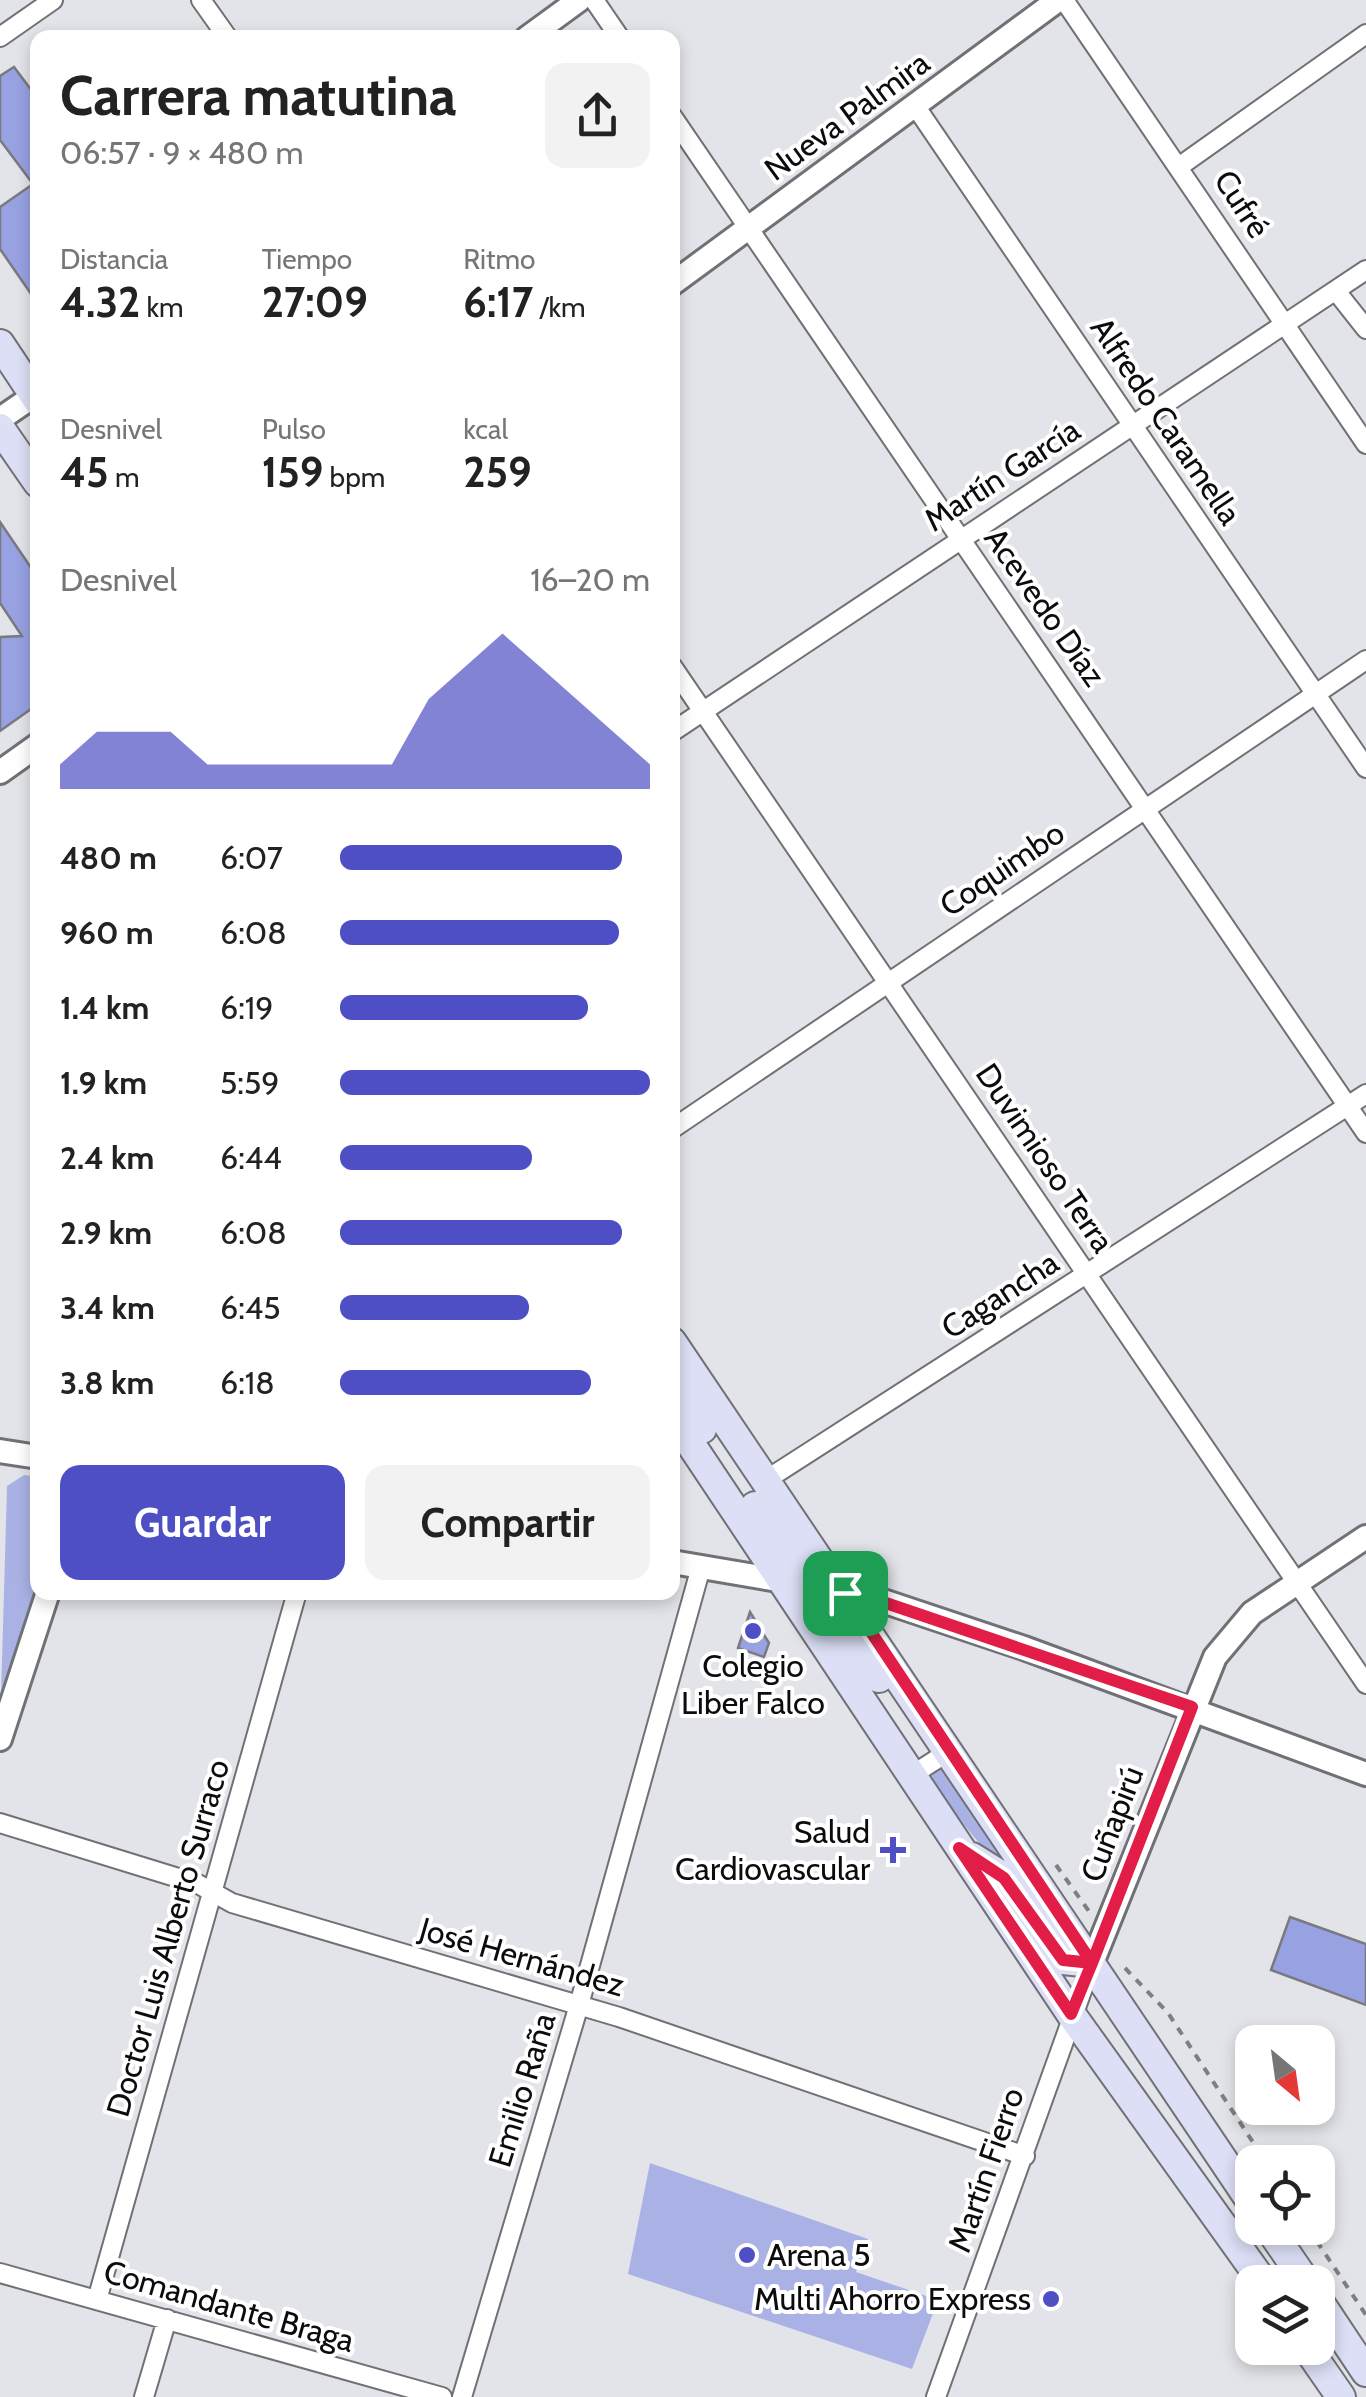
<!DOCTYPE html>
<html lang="es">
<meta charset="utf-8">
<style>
body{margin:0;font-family:Cabin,sans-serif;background:#f2f2f2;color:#222;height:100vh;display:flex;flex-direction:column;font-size:38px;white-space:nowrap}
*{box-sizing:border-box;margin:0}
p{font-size:32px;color:#767676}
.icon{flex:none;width:55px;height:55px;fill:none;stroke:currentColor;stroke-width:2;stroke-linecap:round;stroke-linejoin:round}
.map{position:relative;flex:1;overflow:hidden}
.side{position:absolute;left:30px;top:30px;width:650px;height:1570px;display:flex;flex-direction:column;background:#fff;border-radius:20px;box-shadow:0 5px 15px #0003}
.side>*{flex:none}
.needle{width:65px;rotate:151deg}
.controls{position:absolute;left:1235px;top:2025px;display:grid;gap:20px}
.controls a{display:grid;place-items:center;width:100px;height:100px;border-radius:20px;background:#fff;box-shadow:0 5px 15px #0003;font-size:50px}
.pin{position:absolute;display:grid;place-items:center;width:85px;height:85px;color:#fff;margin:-42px;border-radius:20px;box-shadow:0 5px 15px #0006}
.round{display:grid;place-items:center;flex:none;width:105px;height:105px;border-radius:20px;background:#f2f2f2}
.headline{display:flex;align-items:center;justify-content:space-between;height:170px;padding:0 30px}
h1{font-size:55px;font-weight:700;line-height:75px}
.metrics{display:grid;grid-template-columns:repeat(3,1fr);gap:15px;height:170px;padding:10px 30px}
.metrics div{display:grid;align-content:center}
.metrics b{font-size:42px;font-weight:700}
.metrics small{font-size:28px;font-weight:400}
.metrics p{font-size:28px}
.chart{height:280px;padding:20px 30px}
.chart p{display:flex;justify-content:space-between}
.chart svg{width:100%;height:180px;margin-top:10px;fill:#4f4fc5;opacity:.7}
.action{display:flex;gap:20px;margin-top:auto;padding:20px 30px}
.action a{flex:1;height:115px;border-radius:20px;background:#4f4fc5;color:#fff;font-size:40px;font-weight:700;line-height:115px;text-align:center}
.action a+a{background:#f2f2f2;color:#222}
ul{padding:0 30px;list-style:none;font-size:32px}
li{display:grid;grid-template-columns:160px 120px 1fr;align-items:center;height:75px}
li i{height:25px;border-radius:12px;background:#4f4fc5}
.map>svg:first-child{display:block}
.green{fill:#aab2e5}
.building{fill:#98a1e2;stroke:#797a7f;stroke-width:2.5}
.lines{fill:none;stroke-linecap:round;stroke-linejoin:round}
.minor-casing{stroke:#707175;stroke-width:22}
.tertiary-casing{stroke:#707175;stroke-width:28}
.secondary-casing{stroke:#707175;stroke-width:32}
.path{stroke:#7e7f82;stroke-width:4;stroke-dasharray:8 8;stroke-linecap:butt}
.minor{stroke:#fff;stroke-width:18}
.tertiary{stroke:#fff;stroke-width:22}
.secondary{stroke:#dcdff5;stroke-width:28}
.route-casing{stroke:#fff;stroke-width:20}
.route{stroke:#e11d48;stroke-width:12}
.poi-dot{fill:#4f4fc5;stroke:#fff;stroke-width:4}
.labels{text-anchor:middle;stroke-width:8;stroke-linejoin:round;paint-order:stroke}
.street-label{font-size:32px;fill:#0c0c0e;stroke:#fff}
.poi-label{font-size:32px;fill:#0c0c0e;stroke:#fff;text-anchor:end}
</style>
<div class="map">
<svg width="1366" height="2397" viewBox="0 0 1366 2397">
<rect width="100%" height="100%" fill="#e3e4e9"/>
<!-- green -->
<path class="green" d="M24,1475L37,1477V1581L1,1696L7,1486Z
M943,1768L1059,1937C1017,1884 969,1837 932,1781V1774Z
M650,2163L868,2239L856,2272L938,2300L912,2369L628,2274Z"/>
<!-- building -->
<path class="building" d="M14,67L38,99V304L0,249V207L33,184L0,140V76Z
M0,522L38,578V704L0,731V637L22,636L0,603Z
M750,1612L769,1643L764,1657L738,1648Z
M1290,1917L1366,1944V2005L1271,1970Z"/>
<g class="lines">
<defs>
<path id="minor" d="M201,0L228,38
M594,0L620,38
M1064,0L1366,444
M0,37L53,0
M916,107L1366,768
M672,116L1366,1133
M1180,166L1366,34
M1336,291L1366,329
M672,666L1366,1684
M672,732L1366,270
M672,1129L1366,660
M766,1480L1366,1094
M912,1775L948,1752
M0,1823L198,1884L232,1903L619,2017L1025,2156
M0,2273L442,2397
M97,2300L297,1592
M144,2397L167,2319
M462,2397L579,2005L701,1567
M936,2397L1092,1963"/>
<path id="tertiary" d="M527,38L579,0
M672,284L1058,0
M0,419L38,393
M0,772L38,745
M0,1451L38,1457
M672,1562L790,1582
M831,1590L877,1599L1024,1648L1366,1774
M0,1739L48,1592
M1092,1963L1215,1657L1252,1613L1366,1537"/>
<path id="secondary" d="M0,344L38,401
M0,428L38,483
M672,1342L1252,2203
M672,1386L702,1429
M672,1416L1071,2014L1263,2282
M755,1506C784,1547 796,1571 844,1592
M795,1587L829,1608L879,1678
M972,1857L1004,1877L1063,1960L1092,1963
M1269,2228L1306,2282
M1318,2300L1366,2372
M1307,2348L1341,2397"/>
</defs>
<!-- minor casing -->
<use href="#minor" class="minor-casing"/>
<!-- tertiary casing -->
<use href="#tertiary" class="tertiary-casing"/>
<!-- secondary casing -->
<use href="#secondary" class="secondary-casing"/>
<!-- path -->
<path class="path" d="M1056,1865L1091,1914
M1125,1968L1168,2013L1266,2162
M1308,2228L1366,2315"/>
<!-- minor -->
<use href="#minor" class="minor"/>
<!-- tertiary -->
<use href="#tertiary" class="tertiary"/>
<!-- secondary -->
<use href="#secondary" class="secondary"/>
</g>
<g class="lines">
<defs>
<path id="route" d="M845,1593L1092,1963L1071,2014L959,1848L1004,1878L1063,1960L1092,1963L1192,1707L877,1600L845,1593"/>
</defs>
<!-- route casing -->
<use href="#route" class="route-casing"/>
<!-- route -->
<use href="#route" class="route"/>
</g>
<!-- markers -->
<g class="poi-dot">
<circle cx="753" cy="1631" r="10"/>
<path d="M888 1835h10v10h10v10h-10v10h-10v-10h-10v-10h10z"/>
<circle cx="747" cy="2255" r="10"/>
<circle cx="1051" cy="2299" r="10"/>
</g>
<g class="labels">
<!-- street labels -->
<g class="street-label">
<text transform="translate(847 116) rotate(-36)" y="11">Nueva Palmira</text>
<text transform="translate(1242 204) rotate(57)" y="11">Cufré</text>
<text transform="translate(1166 421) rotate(56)" y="11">Alfredo Caramella</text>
<text transform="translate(1002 475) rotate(-33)" y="11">Martín García</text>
<text transform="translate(1045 607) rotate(55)" y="11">Acevedo Díaz</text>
<text transform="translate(1002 869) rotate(-34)" y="11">Coquimbo</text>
<text transform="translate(1045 1158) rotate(56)" y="11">Duvimioso Terra</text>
<text transform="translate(1000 1295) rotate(-33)" y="11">Cagancha</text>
<text transform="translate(1112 1824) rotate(-69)" y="11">Cuñapirú</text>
<text transform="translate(168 1938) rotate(-74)" y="11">Doctor Luis Alberto Surraco</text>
<text transform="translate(522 1957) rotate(16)" y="11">José Hernández</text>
<text transform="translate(522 2090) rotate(-73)" y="11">Emilio Raña</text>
<text transform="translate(986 2170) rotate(-71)" y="11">Martín Fierro</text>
<text transform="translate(229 2306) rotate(16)" y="11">Comandante Braga</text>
</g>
<!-- poi labels -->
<g class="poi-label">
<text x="753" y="1677" text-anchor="middle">Colegio<tspan x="753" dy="37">Liber Falco</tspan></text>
<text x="870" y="1843">Salud<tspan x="870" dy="37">Cardiovascular</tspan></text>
<text x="767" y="2266" text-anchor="start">Arena 5</text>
<text x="1031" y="2310">Multi Ahorro Express</text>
</g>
</g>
</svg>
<div class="controls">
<a><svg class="needle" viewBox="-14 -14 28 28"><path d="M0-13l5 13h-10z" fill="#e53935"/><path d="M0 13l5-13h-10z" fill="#767676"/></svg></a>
<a><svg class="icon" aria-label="locate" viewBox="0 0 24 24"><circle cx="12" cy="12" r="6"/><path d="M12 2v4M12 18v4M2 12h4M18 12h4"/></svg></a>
<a><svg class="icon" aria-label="layers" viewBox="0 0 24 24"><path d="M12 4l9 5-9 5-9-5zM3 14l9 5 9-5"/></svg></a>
</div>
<div class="pin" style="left:845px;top:1593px;background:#1e9e55"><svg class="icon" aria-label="arrive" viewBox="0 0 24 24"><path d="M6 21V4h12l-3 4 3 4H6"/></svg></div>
<section class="side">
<div class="headline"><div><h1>Carrera matutina</h1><p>06:57 · 9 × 480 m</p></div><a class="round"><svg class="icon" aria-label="share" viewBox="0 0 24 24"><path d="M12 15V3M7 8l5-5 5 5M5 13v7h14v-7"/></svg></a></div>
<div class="metrics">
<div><p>Distancia</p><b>4.32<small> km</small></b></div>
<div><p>Tiempo</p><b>27:09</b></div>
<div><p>Ritmo</p><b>6:17<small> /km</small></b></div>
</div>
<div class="metrics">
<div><p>Desnivel</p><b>45<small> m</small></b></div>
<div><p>Pulso</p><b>159<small> bpm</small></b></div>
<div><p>kcal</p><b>259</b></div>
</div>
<div class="chart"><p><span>Desnivel</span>16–20 m</p>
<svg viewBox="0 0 160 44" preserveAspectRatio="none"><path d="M0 44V38L10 30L20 30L30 30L40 38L50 38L60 38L70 38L80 38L90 38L100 22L110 14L120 6L130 14L140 22L150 30L160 38V44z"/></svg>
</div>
<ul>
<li><b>480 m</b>6:07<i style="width:91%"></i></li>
<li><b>960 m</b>6:08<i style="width:90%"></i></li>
<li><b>1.4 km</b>6:19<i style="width:80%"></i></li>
<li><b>1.9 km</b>5:59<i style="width:100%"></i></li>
<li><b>2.4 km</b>6:44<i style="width:62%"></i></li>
<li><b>2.9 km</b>6:08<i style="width:91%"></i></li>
<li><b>3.4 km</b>6:45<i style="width:61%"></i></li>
<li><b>3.8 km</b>6:18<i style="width:81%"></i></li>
</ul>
<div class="action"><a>Guardar</a><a>Compartir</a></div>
</section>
</div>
